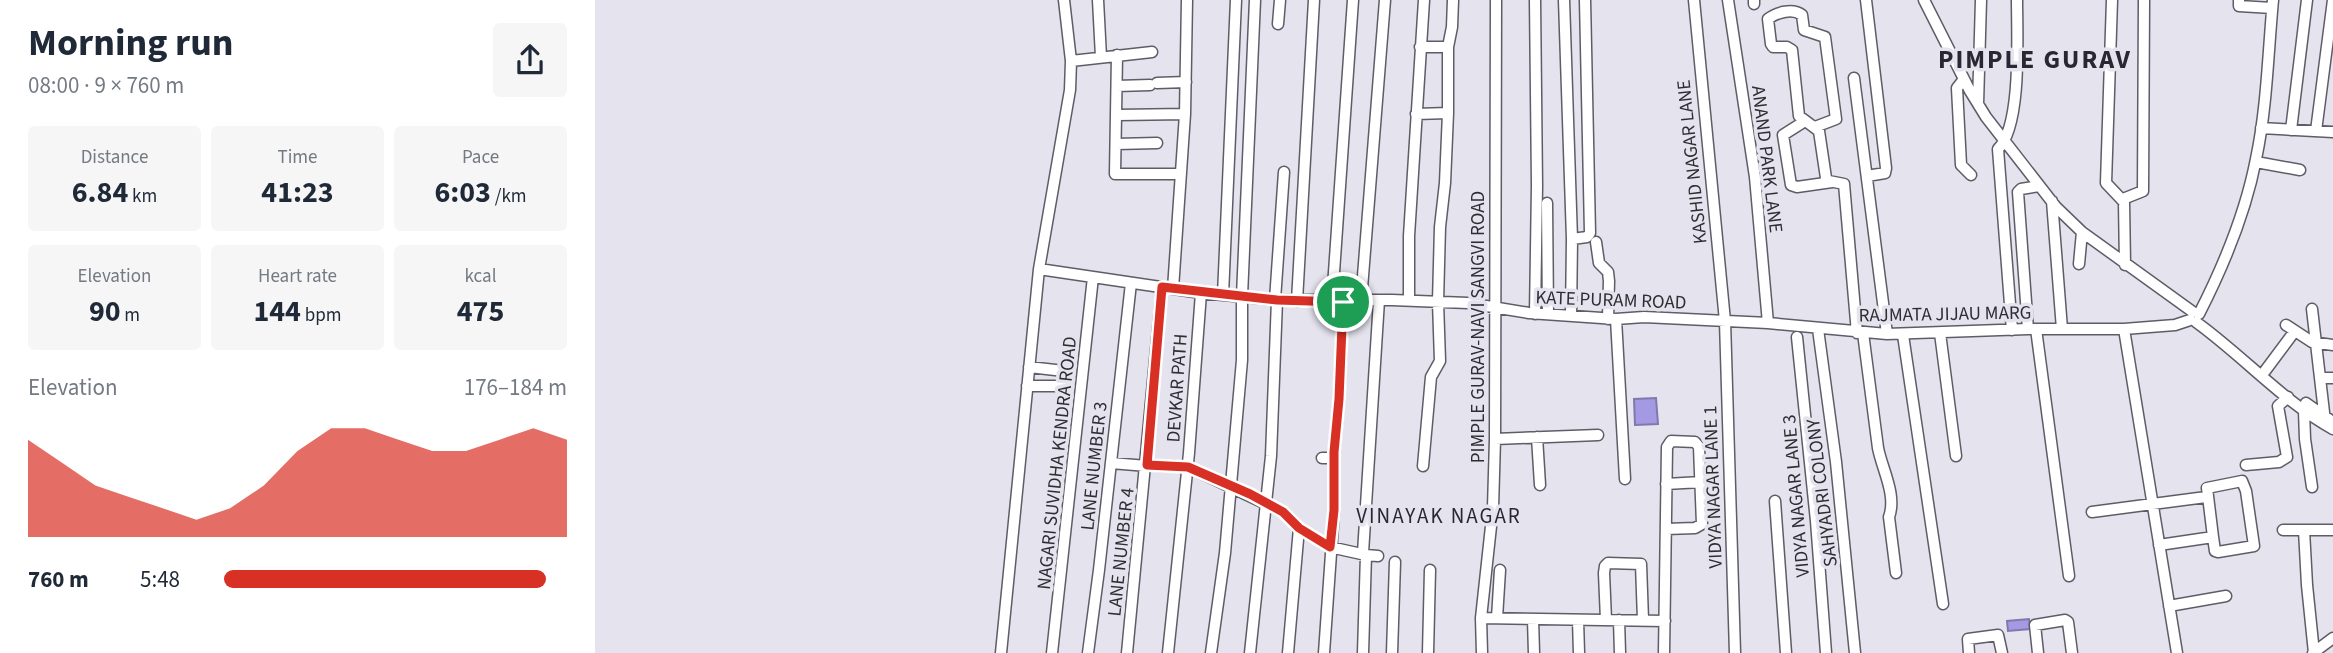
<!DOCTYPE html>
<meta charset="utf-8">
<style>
body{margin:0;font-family:"Source Sans 3",sans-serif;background:#f6f6f7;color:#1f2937;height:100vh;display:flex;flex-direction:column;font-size:26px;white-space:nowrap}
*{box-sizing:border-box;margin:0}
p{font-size:23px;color:#747a83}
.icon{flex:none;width:38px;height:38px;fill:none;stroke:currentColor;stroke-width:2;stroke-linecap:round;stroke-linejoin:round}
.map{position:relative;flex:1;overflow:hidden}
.side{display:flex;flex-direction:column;background:#fff;width:595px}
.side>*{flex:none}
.pin{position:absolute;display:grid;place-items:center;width:60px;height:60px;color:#fff;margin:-30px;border:4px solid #fff;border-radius:50%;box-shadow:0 2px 7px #0007}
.round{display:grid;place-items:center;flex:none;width:74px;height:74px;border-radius:7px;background:#f6f6f7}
.head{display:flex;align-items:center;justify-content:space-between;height:119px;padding:0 28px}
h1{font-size:38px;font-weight:700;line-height:52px}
.stats{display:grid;grid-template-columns:repeat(3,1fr);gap:10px;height:119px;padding:7px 28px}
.stats div{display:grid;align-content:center;border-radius:7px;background:#f6f6f7;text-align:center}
.stats b{font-size:30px;font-weight:700}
.stats small{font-size:19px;font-weight:400}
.stats p{font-size:19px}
.chart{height:196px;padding:14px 28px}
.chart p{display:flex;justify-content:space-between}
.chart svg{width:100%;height:126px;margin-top:7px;fill:#d93025;opacity:.7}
ul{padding:0 28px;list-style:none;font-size:23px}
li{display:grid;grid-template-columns:112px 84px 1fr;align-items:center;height:52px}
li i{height:18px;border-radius:9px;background:#d93025}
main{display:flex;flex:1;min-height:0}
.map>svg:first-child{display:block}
.water{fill:#a499e3;stroke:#8179ae;stroke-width:2}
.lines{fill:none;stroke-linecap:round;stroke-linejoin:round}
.minor-casing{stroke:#5e5d67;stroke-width:13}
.minor{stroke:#fff;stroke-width:10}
.route-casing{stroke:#fff;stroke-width:14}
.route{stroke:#d93025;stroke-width:9}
.labels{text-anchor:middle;stroke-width:7;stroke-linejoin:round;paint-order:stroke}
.street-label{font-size:19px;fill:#2e2e32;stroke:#e4e3ee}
.neighbourhood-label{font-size:21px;letter-spacing:2px;fill:#292831;stroke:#e4e3ee}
.district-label{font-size:26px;font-weight:bold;letter-spacing:2px;fill:#292831;stroke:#e4e3ee}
</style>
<main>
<section class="side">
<div class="head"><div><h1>Morning run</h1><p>08:00 · 9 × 760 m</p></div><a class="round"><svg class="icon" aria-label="share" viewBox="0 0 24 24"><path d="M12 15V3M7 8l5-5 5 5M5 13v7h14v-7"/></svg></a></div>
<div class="stats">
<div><p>Distance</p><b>6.84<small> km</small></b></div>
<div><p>Time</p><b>41:23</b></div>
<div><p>Pace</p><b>6:03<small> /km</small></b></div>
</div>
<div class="stats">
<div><p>Elevation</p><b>90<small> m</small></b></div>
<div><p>Heart rate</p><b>144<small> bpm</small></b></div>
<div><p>kcal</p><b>475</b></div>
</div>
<div class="chart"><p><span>Elevation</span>176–184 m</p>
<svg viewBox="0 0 160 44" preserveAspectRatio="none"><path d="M0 44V10L10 18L20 26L30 30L40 34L50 38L60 34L70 26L80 14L90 6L100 6L110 10L120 14L130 14L140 10L150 6L160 10V44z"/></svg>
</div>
<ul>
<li><b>760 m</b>5:48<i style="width:94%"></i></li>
</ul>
</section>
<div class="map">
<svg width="1738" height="653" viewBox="0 0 1738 653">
<rect width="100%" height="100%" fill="#e4e3ee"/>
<!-- water -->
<path class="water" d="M1061,398L1063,424L1040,425L1039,399Z
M1434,619L1435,629L1413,631L1412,621Z"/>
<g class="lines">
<defs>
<path id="minor" d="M503,0L506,57
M940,0L942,186L940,314
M969,0L977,239
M1099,0L1130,321L1140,653
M1133,0L1160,177L1173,323
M1271,0L1291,168L1290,173L1272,176
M1329,0L1375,91L1391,117L1461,207L1487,232L1598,312
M1517,0L1511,183L1529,202L1530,265
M1644,0V6L1677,8
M1159,4V0
M683,24L685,0
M825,47H853
M522,55L520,174H586
M476,61L557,52
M1259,78L1292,334
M1369,79L1362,88L1366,165L1376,175
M562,83L591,82
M522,86L555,85
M1383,104L1386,0
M821,114L853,113
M523,115L590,114
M1210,121L1188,135L1196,185L1202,187L1237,182
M1220,127L1241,119L1230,37L1209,30L1207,15C1198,8 1182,12 1173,19L1176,44L1178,47H1192L1197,50L1204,116L1224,131L1231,178L1234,181L1249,184L1262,333
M1666,128L1738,132
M1696,130L1712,0
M1721,131L1738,0
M521,144L562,143
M1661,162L1705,170
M1528,199L1548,191L1549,0
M1457,201L1467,329
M952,203L953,314
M1001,242L1004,263L1013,272L1014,281L1013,319
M1484,264L1487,232
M444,269L606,293L682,300H797L873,303L934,313L1021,319L1049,317L1173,323L1292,334L1433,329H1529L1580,325L1595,320
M578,289L590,114L592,0
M628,295L641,0
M680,300L689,172
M814,300V236L829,0
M702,301L719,0
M737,301L758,0
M766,301L790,0
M1717,309L1730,421
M1604,314C1628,267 1651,211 1661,159C1672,107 1673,53 1678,0
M976,316L977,239L992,237L995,233L990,0
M1021,319L1030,479
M1601,322C1647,355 1690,403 1738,429
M1691,325L1717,342L1738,345
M1223,329L1241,462L1260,653
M1433,329L1423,192L1426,189L1444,186
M1441,329L1474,576
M1529,329L1582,653
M1417,330L1403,149C1427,126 1422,35 1422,0
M1268,333C1273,371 1278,410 1283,448C1287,469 1302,495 1294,517L1301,573
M1345,333L1361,456
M1308,335L1348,604
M1202,337L1221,521L1231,653
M1670,371L1699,332
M1725,378H1738
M432,386H467L470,385L471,373L469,371L434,367
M1711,403L1738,422
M1709,411L1710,439L1717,487
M942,437L945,485
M900,439L1003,435
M727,458H739
M516,463L552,466
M552,465L593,467L688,512L704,528L735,547L771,555L783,556
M1651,465L1684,462L1692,457L1683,406L1693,397
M828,466L836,377L845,361L843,302L845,227L850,183L853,113V47L857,27L858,0
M1071,484L1106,482
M1180,501L1191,653
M1497,512L1611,497
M1688,530H1738
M1709,530L1712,585L1719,653
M1564,545L1618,537L1620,551L1623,552L1659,546L1651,491L1647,481L1612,488L1618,537
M768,553L784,300
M1574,606L1631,596
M886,618L1070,621
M902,618L905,570
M938,619L939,653
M983,620L984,653
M1011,620L1009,573L1010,566L1013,563L1046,564L1048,620
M1024,620L1025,653
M406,653L444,269L475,90L476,61L469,0
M457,653L498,277
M493,653L504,570L536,283
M532,653L567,287
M573,653L594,453L606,293
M616,653L630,553L647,360V296L660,0
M655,653L676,456L682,300
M693,653L704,528
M729,653L739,511V452L744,399L748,302
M768,653L771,555
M797,653L800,562
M833,653L835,570
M887,653L886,618L898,508L900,439L901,0
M1069,653L1072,447L1076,441L1100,442L1104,447L1107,524L1100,528L1071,529
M1374,653L1373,639L1403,635L1407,653
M1443,653L1440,625L1470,620L1473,622L1477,653
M1718,653L1738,638"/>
</defs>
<!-- minor casing -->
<use href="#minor" class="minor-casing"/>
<!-- minor -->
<use href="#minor" class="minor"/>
</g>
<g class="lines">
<defs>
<path id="route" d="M567,287L682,300L748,302L744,399L739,452V510L735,547L704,528L688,512L655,494L593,467L552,465Z"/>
</defs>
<!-- route casing -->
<use href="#route" class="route-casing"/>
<!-- route -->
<use href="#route" class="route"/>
</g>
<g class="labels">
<!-- street labels -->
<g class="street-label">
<text transform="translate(1173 159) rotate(83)" y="7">ANAND PARK LANE</text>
<text transform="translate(1096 162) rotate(-96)" y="7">KASHID NAGAR LANE</text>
<text transform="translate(1016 299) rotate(2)" y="7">KATE PURAM ROAD</text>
<text transform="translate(1350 313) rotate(-1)" y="7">RAJMATA JIJAU MARG</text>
<text transform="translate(882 327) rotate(-90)" y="7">PIMPLE GURAV-NAVI SANGVI ROAD</text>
<text transform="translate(581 388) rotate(-86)" y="7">DEVKAR PATH</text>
<text transform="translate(461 463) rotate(-84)" y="7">NAGARI SUVIDHA KENDRA ROAD</text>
<text transform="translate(498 466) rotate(-84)" y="7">LANE NUMBER 3</text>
<text transform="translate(1117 487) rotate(-92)" y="7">VIDYA NAGAR LANE 1</text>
<text transform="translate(1226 493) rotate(-97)" y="7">SAHYADRI COLONY</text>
<text transform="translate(1200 496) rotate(-95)" y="7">VIDYA NAGAR LANE 3</text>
<text transform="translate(525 552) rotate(-84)" y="7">LANE NUMBER 4</text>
</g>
<!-- neighbourhood labels -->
<g class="neighbourhood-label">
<text x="844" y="523">VINAYAK NAGAR</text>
</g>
<!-- district labels -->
<g class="district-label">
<text x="1440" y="68">PIMPLE GURAV</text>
</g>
</g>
</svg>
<div class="pin" style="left:748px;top:302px;background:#1e9e55"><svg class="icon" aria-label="arrive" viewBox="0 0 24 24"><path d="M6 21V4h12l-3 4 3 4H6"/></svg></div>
</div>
</main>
